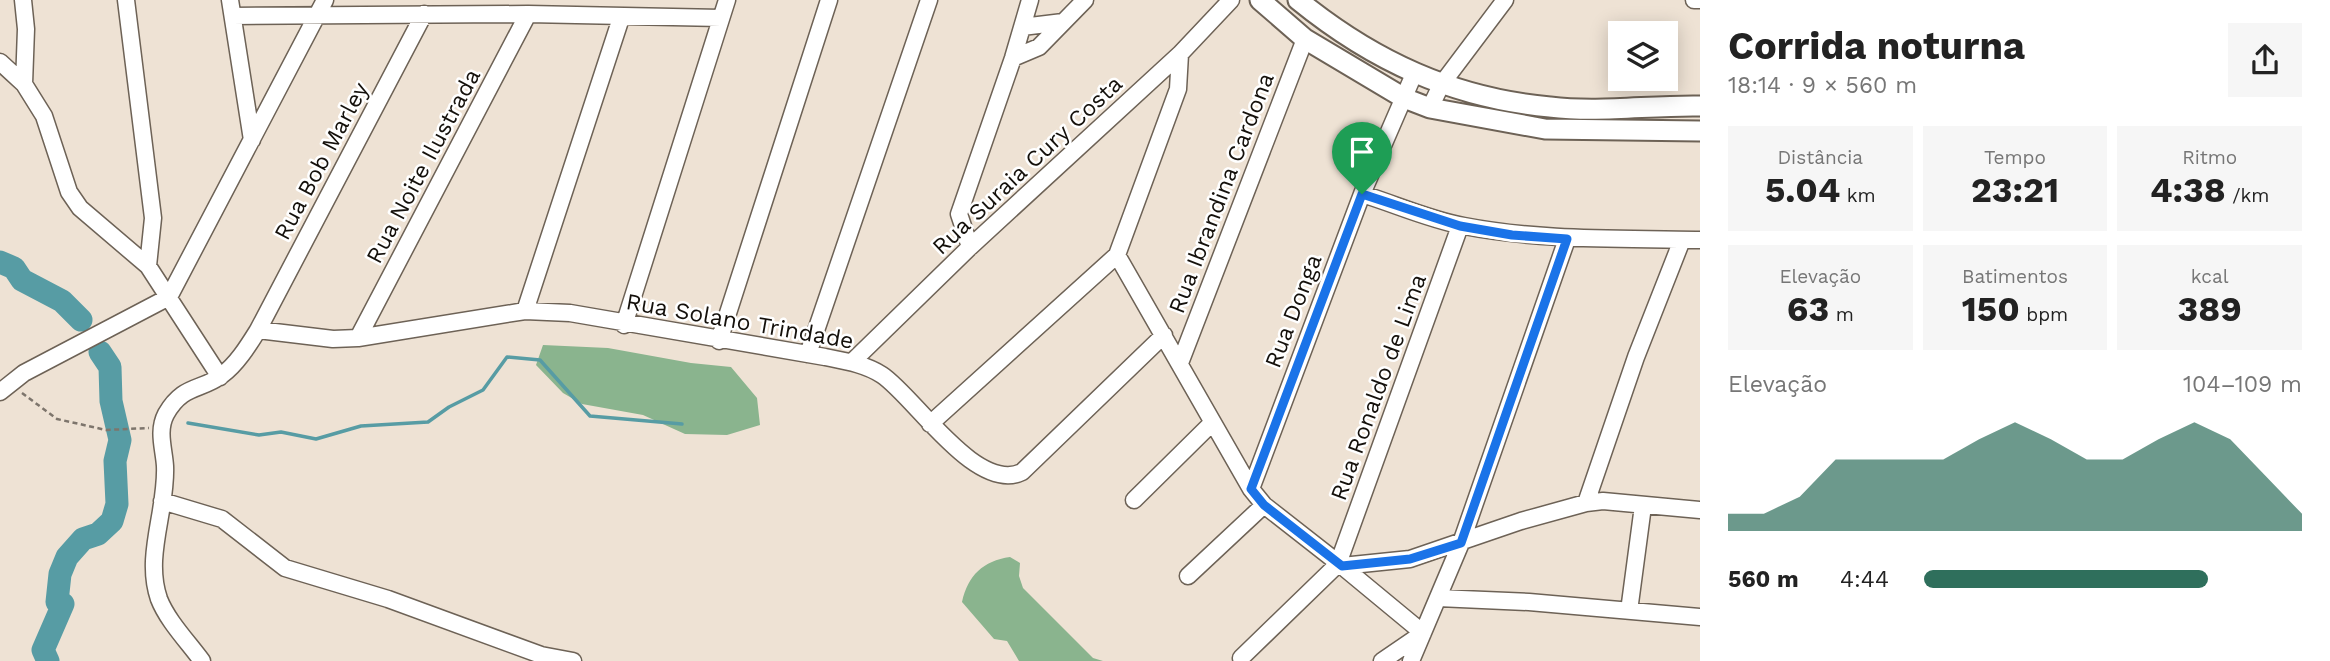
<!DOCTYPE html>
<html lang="pt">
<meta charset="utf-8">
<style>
body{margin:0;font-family:"Work Sans",sans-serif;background:#f6f6f6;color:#222;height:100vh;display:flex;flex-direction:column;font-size:26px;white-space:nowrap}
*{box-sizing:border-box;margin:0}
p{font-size:23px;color:#767676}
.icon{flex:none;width:38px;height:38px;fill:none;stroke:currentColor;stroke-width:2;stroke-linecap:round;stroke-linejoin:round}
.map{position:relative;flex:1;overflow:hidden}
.side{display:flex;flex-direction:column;background:#fff;width:630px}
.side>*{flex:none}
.buttons{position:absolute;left:1608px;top:21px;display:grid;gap:14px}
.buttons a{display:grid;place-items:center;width:70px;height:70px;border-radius:0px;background:#fff;box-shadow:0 4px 18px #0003;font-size:35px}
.pin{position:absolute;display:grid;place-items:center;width:60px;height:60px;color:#fff;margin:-72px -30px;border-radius:50% 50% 50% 0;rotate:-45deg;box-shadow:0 0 7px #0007}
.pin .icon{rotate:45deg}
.round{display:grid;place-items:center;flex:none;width:74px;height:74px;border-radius:0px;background:#f6f6f6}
.overview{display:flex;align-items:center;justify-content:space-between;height:119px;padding:0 28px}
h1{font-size:38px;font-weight:700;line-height:52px}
.stats{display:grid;grid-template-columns:repeat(3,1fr);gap:10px;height:119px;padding:7px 28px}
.stats div{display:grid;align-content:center;border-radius:0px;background:#f6f6f6;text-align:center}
.stats b{font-size:35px;font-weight:700}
.stats small{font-size:19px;font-weight:400}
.stats p{font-size:19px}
.chart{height:196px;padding:14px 28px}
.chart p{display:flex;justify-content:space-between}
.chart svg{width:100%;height:126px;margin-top:7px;fill:#2f6f5c;opacity:.7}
ul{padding:0 28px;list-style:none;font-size:23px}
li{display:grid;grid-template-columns:112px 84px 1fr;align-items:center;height:52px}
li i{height:18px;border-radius:9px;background:#2f6f5c}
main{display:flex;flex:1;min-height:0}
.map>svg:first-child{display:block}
.forest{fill:#8ab48e}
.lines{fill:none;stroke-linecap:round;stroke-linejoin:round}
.stream{stroke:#579ca4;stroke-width:3.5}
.river{stroke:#579ca4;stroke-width:23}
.minor-casing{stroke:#6d6256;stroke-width:19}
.major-casing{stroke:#6d6256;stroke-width:23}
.path{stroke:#7d756c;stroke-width:2.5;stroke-dasharray:5 3.5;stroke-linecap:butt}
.minor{stroke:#fff;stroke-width:16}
.major{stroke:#fff;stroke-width:19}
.route-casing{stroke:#fff;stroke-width:14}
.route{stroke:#1a73e8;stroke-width:9}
.labels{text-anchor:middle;stroke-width:5;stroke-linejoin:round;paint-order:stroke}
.street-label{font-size:23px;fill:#14100b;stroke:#fff}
</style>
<main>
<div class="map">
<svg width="1700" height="661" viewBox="0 0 1700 661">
<rect width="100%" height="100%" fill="#eee2d4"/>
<!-- forest -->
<path class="forest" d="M543,345L608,348L691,363L731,367L757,398L760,425L727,435L685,434L643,415L582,404L563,393L536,365Z
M1010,557L1020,563L1019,576L1023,588L1093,658L1103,661H1019L1007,641L994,639L962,602C968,575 983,561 1010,557Z"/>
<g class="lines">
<!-- stream -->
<path class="stream" d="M188,423L259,435L281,432L316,439L361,426L428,422L449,407L483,390L507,357L540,360L590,416L682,424"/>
<!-- river -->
<path class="river" d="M0,262L14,268L22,280L62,301L81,320
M48,661L43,650L63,604L57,602L60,574L67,557L83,539L98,534L112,521L117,504L115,461L120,440L111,401L110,367L100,352"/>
<defs>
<path id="minor" d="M23,0L26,29L24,84L44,116L69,192L80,208L148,266
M126,0L153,218L148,266L220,377
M230,0L252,140
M1694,0H1700
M233,16L528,14L721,18
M1022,27L1063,22
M1013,58L1039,47L1085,0
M0,62L24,84
M1430,108L1441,85L1505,0
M1362,194C1395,204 1430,220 1464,226C1542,241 1621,238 1700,240
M970,247L959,214L1013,58L1030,0
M1117,255L1251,489L1264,505L1342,566L1410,559L1521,521L1586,503L1603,501L1700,510
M525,311L621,18
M624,325L727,0
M258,330L333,339L358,338L525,311L570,313L825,357C845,361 865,364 882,375C914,396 976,494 1022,472L1164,335
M358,338L528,14
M719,341L829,0
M808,354L929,0
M852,362L970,247L1180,54L1231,0
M1180,363L1305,39
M0,392L24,373L169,297L325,0
M930,424L1117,255L1178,89L1180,54
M1251,489L1362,194L1414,74
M1134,500L1211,424
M162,501L222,519L285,568L388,599L541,655L573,661
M1586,503L1636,357L1682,240
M1342,566L1423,633L1382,661
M1188,576L1264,505
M1438,598L1529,602L1700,617
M1629,611L1643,506
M1241,658L1338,564L1460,226
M202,661C188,642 167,620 159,599C144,556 167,511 165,466C164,449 157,431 166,414C183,384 201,391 222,375C237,364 248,346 258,330L424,14
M1411,661L1461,543L1567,239"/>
<path id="major" d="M1260,0L1305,39L1404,98L1430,108L1545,129L1700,131
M1298,0C1373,61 1453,98 1550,107C1600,113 1650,105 1700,106"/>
</defs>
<!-- minor casing -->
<use href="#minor" class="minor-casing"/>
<!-- major casing -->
<use href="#major" class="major-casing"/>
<!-- path -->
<path class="path" d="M22,393L57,419L106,430L149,428"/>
<!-- minor -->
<use href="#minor" class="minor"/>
<!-- major -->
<use href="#major" class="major"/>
</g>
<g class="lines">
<defs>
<path id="route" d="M1362,194L1460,226L1512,235L1567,239L1461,543L1410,559L1342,566L1264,505L1251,489Z"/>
</defs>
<!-- route casing -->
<use href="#route" class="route-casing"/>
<!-- route -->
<use href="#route" class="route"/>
</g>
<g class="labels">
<!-- street labels -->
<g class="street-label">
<text transform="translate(321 161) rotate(-62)" y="8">Rua Bob Marley</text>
<text transform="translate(1027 165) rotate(-43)" y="8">Rua Suraia Cury Costa</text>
<text transform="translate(423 166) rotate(-62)" y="8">Rua Noite Ilustrada</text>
<text transform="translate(1221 193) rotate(-69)" y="8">Rua Ibrandina Cardona</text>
<text transform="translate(1293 311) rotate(-69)" y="8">Rua Donga</text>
<text transform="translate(740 321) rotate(10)" y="8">Rua Solano Trindade</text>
<text transform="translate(1378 387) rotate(-70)" y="8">Rua Ronaldo de Lima</text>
</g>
</g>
</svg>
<div class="buttons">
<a><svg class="icon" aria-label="layers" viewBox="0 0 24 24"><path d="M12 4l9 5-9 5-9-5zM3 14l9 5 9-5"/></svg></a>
</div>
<div class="pin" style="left:1362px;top:194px;background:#1e9e55"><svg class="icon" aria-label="arrive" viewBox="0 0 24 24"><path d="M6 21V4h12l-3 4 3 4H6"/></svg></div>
</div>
<section class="side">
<div class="overview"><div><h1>Corrida noturna</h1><p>18:14 · 9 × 560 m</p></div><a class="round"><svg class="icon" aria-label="share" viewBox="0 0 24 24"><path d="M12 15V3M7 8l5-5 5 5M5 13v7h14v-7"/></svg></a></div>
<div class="stats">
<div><p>Distância</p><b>5.04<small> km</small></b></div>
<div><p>Tempo</p><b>23:21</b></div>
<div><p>Ritmo</p><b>4:38<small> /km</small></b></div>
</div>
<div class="stats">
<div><p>Elevação</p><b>63<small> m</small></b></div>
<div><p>Batimentos</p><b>150<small> bpm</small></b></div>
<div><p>kcal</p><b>389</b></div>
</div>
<div class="chart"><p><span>Elevação</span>104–109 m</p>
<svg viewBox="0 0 160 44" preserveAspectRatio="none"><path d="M0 44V38L10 38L20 32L30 19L40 19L50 19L60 19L70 12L80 6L90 12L100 19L110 19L120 12L130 6L140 12L150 25L160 38V44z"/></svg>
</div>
<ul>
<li><b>560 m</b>4:44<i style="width:75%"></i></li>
</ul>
</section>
</main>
